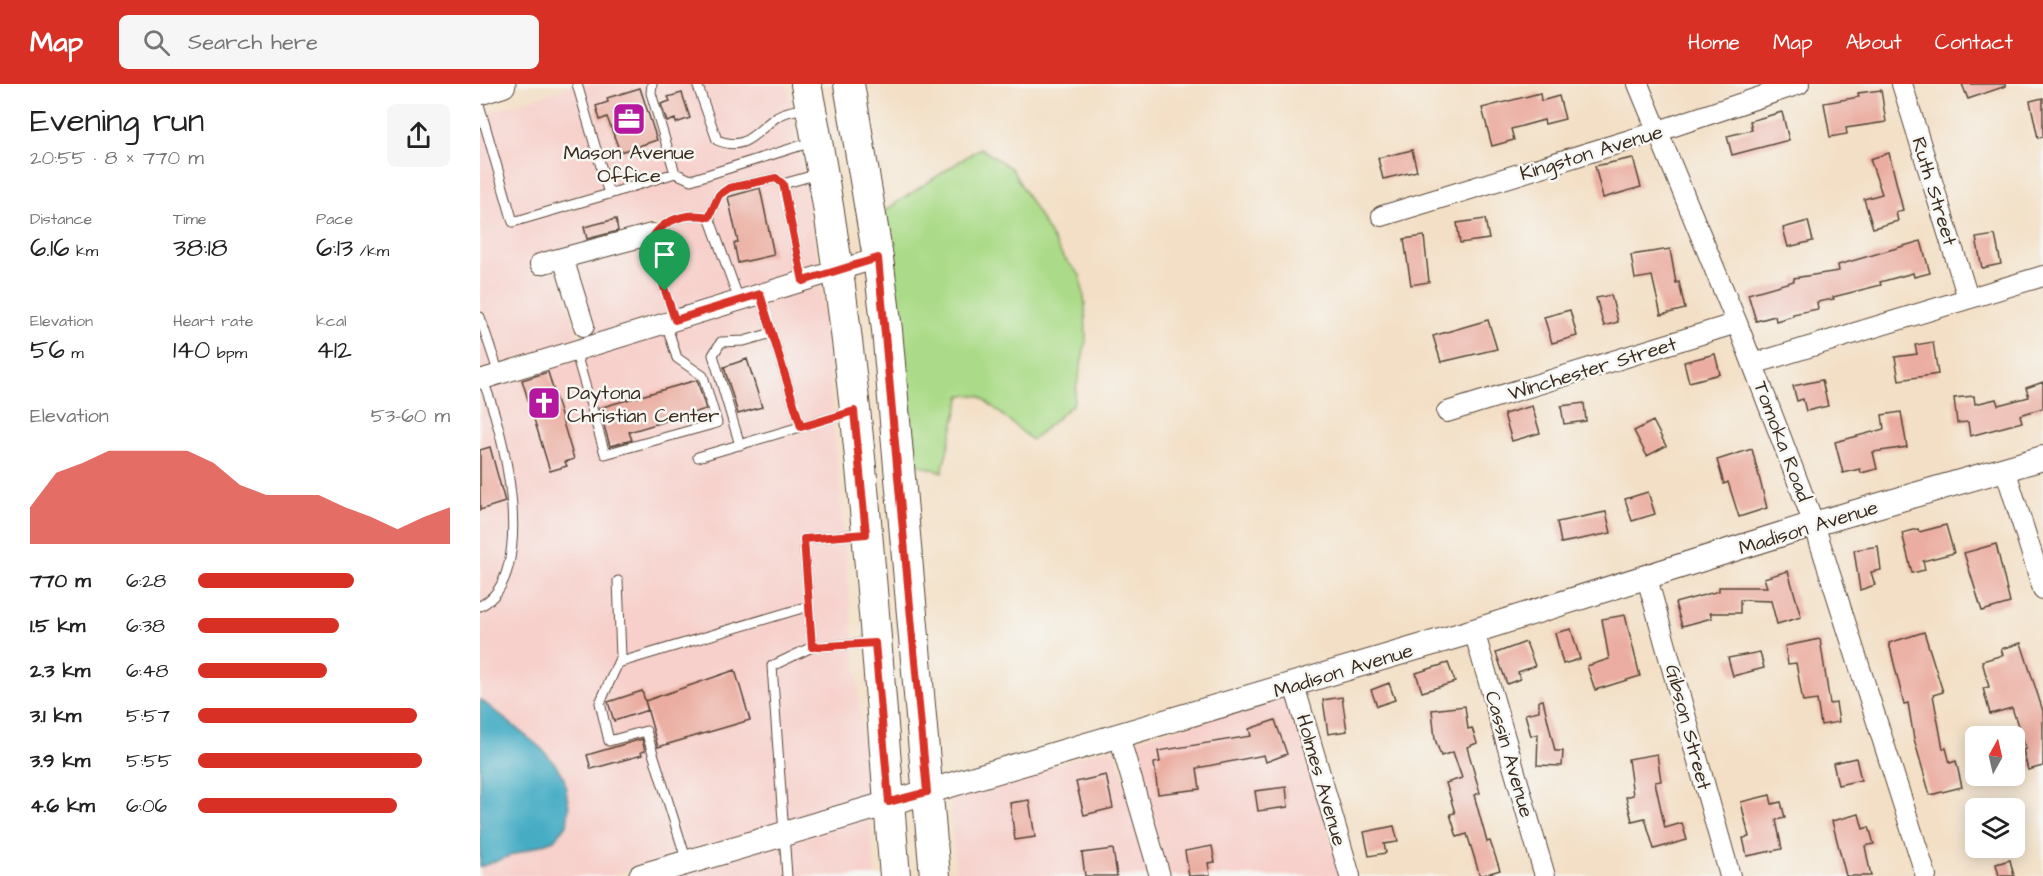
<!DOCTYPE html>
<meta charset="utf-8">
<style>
body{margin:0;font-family:"Architects Daughter",sans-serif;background:#f6f6f6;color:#222;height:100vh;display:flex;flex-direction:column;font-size:22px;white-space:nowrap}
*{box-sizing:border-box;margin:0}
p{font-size:20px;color:#767676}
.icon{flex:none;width:33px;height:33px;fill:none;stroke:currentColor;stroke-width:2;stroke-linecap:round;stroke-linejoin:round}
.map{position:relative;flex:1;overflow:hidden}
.details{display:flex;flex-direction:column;background:#fff;width:480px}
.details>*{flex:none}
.needle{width:39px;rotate:8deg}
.tools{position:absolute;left:1485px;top:642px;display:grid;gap:12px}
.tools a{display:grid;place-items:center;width:60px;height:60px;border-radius:9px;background:#fff;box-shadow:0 3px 15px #0003;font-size:30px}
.pin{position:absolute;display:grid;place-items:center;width:51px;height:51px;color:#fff;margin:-62px -26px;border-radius:50% 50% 50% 0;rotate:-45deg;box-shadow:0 0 6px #0007}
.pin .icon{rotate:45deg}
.round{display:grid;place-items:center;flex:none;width:63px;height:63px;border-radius:9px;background:#f6f6f6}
.head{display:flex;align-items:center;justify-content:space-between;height:102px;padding:0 30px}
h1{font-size:33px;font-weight:600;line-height:45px}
.stats{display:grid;grid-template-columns:repeat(3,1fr);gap:9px;height:102px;padding:6px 30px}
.stats div{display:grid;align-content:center}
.stats b{font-size:26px;font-weight:600}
.stats small{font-size:16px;font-weight:400}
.stats p{font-size:16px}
.chart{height:168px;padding:12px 30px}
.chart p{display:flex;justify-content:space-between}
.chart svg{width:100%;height:108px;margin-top:6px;fill:#d93025;opacity:.7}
ul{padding:0 30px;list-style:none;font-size:20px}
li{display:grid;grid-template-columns:96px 72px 1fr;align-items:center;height:45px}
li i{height:15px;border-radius:8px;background:#d93025}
header{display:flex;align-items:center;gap:36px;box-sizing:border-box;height:84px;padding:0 30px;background:#d93025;color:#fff}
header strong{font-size:28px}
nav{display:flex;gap:33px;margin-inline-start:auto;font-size:21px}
.search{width:420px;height:54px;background:#f6f6f6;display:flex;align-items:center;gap:15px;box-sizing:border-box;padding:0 21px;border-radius:9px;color:#767676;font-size:22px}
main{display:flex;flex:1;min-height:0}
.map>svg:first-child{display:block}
.built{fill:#f7d0cb;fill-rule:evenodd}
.green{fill:#abdb88;stroke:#738253;stroke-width:1.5}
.water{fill:#45acc4;stroke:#406b71;stroke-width:1.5}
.building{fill:#ebada1}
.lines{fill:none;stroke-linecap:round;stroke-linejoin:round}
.service-casing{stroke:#574537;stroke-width:11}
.minor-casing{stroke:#574537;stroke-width:22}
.tertiary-casing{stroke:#574537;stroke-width:26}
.secondary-casing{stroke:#574537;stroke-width:29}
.primary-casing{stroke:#574537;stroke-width:32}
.service{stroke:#fff;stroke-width:9}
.minor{stroke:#fff;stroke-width:20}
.tertiary{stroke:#fff;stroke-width:24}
.secondary{stroke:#fff;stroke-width:27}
.primary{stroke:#fff;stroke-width:30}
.route-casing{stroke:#fff;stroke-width:12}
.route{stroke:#d93025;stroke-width:8}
.labels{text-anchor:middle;stroke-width:5;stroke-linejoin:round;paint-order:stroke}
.poi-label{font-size:20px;fill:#3b2a1e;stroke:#f6f6f2}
.street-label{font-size:20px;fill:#3b2a1e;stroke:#f6f6f2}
</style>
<header>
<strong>Map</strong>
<div class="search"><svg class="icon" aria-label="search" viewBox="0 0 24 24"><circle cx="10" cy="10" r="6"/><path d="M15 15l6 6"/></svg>Search here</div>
<nav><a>Home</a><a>Map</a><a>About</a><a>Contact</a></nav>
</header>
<main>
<section class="details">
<div class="head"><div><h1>Evening run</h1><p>20:55 · 8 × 770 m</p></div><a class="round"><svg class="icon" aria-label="share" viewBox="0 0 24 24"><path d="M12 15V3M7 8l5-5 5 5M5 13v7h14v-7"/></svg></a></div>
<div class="stats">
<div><p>Distance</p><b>6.16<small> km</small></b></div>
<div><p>Time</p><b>38:18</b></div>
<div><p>Pace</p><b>6:13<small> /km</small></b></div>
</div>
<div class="stats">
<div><p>Elevation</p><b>56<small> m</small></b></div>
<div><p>Heart rate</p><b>140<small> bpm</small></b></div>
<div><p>kcal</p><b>412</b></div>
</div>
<div class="chart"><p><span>Elevation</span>53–60 m</p>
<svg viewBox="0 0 160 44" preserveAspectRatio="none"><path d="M0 44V29L10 15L20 11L30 6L40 6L50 6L60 6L70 11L80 20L90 24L100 24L110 24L120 29L130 33L140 38L150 33L160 29V44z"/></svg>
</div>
<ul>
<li><b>770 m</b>6:28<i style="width:62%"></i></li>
<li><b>1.5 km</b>6:38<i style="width:56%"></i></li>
<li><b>2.3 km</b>6:48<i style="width:51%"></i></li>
<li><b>3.1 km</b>5:57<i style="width:87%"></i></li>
<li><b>3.9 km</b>5:55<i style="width:89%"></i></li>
<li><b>4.6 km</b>6:06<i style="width:79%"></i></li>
</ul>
</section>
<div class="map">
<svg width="1563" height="792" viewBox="0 0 1563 792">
<rect width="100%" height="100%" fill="#f6f6f2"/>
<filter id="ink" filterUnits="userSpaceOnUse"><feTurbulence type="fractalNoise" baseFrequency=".0167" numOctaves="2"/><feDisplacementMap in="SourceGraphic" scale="12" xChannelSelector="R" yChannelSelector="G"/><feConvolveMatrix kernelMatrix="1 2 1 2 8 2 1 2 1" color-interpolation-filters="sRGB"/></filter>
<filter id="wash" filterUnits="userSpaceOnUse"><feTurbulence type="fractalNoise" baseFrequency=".008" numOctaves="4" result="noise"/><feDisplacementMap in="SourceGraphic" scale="24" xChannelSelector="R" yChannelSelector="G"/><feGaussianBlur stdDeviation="1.35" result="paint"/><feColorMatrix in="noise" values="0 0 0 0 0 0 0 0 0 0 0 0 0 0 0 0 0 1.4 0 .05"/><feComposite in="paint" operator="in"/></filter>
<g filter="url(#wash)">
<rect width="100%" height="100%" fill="#f3dfc5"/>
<!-- built -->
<path class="built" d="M99,0H307L339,183L0,286V31ZM179,140L181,157L93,181L113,247L98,253L78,185L54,191L51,174Z
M341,200L388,715L128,792H0V783L74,756L84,694L61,664L0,615V305Z
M809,612L861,792H689L650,658Z
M634,662L672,792H476L470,715Z
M390,733L395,792H191Z"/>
<!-- green -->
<path class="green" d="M500,64L531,84L583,173L600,191L605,219L606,257L593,320L552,356L500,312L481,311L462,388L437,380L416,205L404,127Z"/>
<!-- water -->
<path class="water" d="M0,615L61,664L75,680L84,694L89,723L87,741L74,756L0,783Z"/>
<g id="blocks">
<!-- building -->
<path class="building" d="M1482,0H1526V2L1488,15Z
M160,4L177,56L140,68L127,33L120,36L116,22L128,18L127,14Z
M1401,6L1406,38L1366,44L1367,50L1350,53L1344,19L1379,13L1378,9Z
M202,9L210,34L196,39L195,35L187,38L181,20L190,17L188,13Z
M1060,9L1061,17L1079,12L1085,35L1065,40L1064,36L1031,45L1034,56L1012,62L1002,24Z
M1563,14V53L1558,54L1550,17Z
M1302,28L1309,56L1252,71L1247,52L1272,46L1270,37Z
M932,66L937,87L903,95L898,74Z
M1409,69L1423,126L1416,128L1418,137L1393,144L1384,115L1402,110L1390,75Z
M1153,74L1161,103L1123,114L1115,82Z
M280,104L294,171L258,179L254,159L258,158L248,113Z
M136,135L138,147L107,155L104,143Z
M1005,135L1009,155L980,159L977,139Z
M1328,137L1333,157L1308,163L1303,144Z
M1515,151L1521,180L1502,184L1496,154Z
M944,152L949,198L931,201L924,155Z
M1441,157L1450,189L1434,193L1433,189L1400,198L1401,201L1353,213L1354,215L1337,218L1338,225L1313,230V232L1296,237L1295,232L1276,237L1268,210L1314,197V194L1359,187L1358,181Z
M1190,165L1196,199L1199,198L1205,225L1181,231L1172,192L1155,195L1151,171Z
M1131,211L1138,238L1124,242L1116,214Z
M1090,226L1097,252L1072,259L1064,233Z
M1008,236L1017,265L961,278L953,252Z
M1453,258L1458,290L1419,296L1415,273L1437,270L1435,261Z
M1235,270L1240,290L1209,298L1204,278Z
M267,275L282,323L258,330L244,283Z
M68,288L94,375L85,378L87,382L70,387L42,296Z
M217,296L226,325L149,348L152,356L130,362L119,324Z
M1342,296L1348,322L1326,327L1323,315L1317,317L1313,302Z
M1563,298V324L1540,331L1542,338L1490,352L1488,338L1477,339L1474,314L1494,312L1495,320L1516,315L1518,321L1549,313L1546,304Z
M1104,319L1106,337L1084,340L1081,322Z
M1052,322L1060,349L1032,357L1024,330Z
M1421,328L1427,363L1393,368L1397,385L1381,389L1380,385L1363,389L1355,358L1404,345L1402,331Z
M1173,337L1186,362L1167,372L1154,347Z
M10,363L25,418L0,426V366Z
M1272,365L1287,424L1259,433L1248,398L1244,400L1237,376Z
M1168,408L1175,430L1152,437L1145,415Z
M1126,428L1131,449L1081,459L1077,438Z
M1466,441L1474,469L1443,477L1445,486L1432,489L1422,449L1438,445L1439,448Z
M1516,460L1530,519L1502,527L1484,469Z
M1398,462L1401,486L1391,488L1395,501L1380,506L1374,466Z
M1308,487L1321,533L1297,540L1291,517L1260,516V529H1230L1232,534L1202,542L1195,519L1239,507V503H1287L1284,494Z
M1145,531L1160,592L1115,606L1107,582L1129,575L1122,535Z
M1091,545L1100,575L1083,580L1075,549Z
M1444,548L1463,608L1453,611L1463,665L1466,664L1470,679L1476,677L1482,703L1450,711L1434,655L1428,619L1424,620L1409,559Z
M1340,555L1350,620L1356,619L1359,638L1341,641L1337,616L1323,618L1316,579L1308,580L1305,562Z
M1046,558L1055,582L1038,588L1040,595L1027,600L1016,569Z
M1541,559L1563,627V682L1548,686L1543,666L1546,665L1532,624L1510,630L1503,604L1509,603L1502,577L1523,571L1521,565Z
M1280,568L1284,584L1253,592L1248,574Z
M968,579L975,598L942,608L936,589Z
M255,586L270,636L178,663L165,617Z
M909,599L915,616L897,622L891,606Z
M162,607L168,626L134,637L128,618Z
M862,613L867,647L848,650L843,616Z
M1063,616L1075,667H1083L1082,682L1057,681L1058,650L1051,652L1045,630L1059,627V617Z
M985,622L988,645L992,644L997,659L987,663L1000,709L994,711L1007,758L1010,757L1020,786L1000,792L987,750L977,753L970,730L975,729L966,699L982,694L973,668L961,672L955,655L952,626Z
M795,636L807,670L786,678L784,671L717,684L720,705L678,710L674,679L680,678L678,667L771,652L769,645Z
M162,655L165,667L161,668L162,671L111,685L107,671Z
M1177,670L1181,697L1175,698L1185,744L1202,739L1207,756L1174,765L1165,734L1152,737L1146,713L1153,711L1148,675Z
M1376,674L1381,696L1358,701L1353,679Z
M626,691L633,724L604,731L596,698Z
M806,703L808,723L778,727L775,707Z
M1290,711L1292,720L1301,718L1305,734L1296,736L1302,765L1267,772L1263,754L1269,753L1261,718Z
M549,716L555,753L535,756L530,719Z
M1379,730L1383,745L1389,743L1394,760L1385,762L1391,792H1366L1352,737Z
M914,742L918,758L904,760L906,769L889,772L884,748Z
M732,762L735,778L728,779L730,791L709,792L705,767Z
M633,765L637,792H605L602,769Z
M1530,776L1534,792H1519L1516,780Z"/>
</g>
</g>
<g filter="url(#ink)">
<use href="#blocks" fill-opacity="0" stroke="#574537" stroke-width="1.5"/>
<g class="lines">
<defs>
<path id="service" d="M172,0L171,9L195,89
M217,0L237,56C267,69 277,45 298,32C305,27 317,26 326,24
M0,24L33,138L129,110L97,0
M303,100L338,90
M129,110L195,89L211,96L332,58
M229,133L239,111L249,104L296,94L303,100L323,197
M280,210L321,343
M0,233L19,290
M195,236L170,162C176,137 205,128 229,133L259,216
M95,266L125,370L237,339L223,292L197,274L186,239
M260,361L233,271L241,258L264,257L292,249
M218,373L371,328
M383,450L324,455L332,563L392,559
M138,497L141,572L120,619L129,657L166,647L207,778
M0,522C60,493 23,342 2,295
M138,579L329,522
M307,792L292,582L332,563"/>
<path id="minor" d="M1158,0L1257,239L1334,440L1446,792
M1422,0L1488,214
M902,132L1176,48L1319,0
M83,174L104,242
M60,180L172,150
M1273,280L1563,192
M3,295L398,174
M967,328L1257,239
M1525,385L1563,505
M1167,494L1250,792
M994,547L1065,792
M814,601L870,792
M639,652L680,792"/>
<path id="tertiary" d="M161,792L994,547L1334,440L1563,374"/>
<path id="secondary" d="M0,7L22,0"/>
<path id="primary" d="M326,0C379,260 393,528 415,792
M369,0L398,174L407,246L455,792"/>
</defs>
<!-- service casing -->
<use href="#service" class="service-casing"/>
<!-- minor casing -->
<use href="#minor" class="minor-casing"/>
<!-- tertiary casing -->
<use href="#tertiary" class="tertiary-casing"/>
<!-- secondary casing -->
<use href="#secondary" class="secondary-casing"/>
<!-- primary casing -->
<use href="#primary" class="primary-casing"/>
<!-- service -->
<use href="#service" class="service"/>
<!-- minor -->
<use href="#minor" class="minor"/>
<!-- tertiary -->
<use href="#tertiary" class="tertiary"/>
<!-- secondary -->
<use href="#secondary" class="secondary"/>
<!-- primary -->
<use href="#primary" class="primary"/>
</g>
</g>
<g class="lines" filter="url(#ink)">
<defs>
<path id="route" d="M296,94L303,100L323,197L398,174L447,708L409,718L395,559L332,563L324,455L386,450L374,327L321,343L280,210L195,236L170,162C176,137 205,128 229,133L239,111L249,104Z"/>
</defs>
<!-- route casing -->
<use href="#route" class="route-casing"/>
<!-- route -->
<use href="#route" class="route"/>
</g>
<!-- icons -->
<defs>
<symbol id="office-square" viewBox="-11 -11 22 22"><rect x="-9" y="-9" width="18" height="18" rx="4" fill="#b5179e" stroke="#f6f6f2"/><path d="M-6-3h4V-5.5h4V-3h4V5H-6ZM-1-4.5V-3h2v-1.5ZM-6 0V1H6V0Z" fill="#fff"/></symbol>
<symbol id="church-square" viewBox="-11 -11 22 22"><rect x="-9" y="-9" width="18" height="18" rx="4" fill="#b5179e" stroke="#f6f6f2"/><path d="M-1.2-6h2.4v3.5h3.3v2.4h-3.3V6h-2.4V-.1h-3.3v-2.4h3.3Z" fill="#fff"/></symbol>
</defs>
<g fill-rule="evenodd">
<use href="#office-square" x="130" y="16" width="38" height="38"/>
<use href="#church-square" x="45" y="300" width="38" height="38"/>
</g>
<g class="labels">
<!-- poi labels -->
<g class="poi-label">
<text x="149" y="75">Mason Avenue<tspan x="149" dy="23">Office</tspan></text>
<text x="87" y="315" text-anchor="start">Daytona<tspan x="87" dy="23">Christian Center</tspan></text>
</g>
<!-- street labels -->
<g class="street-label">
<text transform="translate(1111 68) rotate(-17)" y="7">Kingston Avenue</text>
<text transform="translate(1455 107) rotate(73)" y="7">Ruth Street</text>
<text transform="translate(1112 284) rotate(-17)" y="7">Winchester Street</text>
<text transform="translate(1303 357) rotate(69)" y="7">Tomoka Road</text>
<text transform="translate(1328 443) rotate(-17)" y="7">Madison Avenue</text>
<text transform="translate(863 586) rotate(-17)" y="7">Madison Avenue</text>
<text transform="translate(1209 643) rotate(75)" y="7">Gibson Street</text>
<text transform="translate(1030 670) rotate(74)" y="7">Cassin Avenue</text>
<text transform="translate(842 696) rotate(74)" y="7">Holmes Avenue</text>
</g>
</g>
</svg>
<div class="tools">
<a><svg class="needle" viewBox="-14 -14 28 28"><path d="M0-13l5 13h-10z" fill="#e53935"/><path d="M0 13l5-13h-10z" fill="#767676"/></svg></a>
<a><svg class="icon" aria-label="layers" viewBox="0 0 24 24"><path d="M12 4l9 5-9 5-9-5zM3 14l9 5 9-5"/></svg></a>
</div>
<div class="pin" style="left:185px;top:207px;background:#1e9e55"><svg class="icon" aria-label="arrive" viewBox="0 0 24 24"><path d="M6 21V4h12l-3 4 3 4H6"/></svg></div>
</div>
</main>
